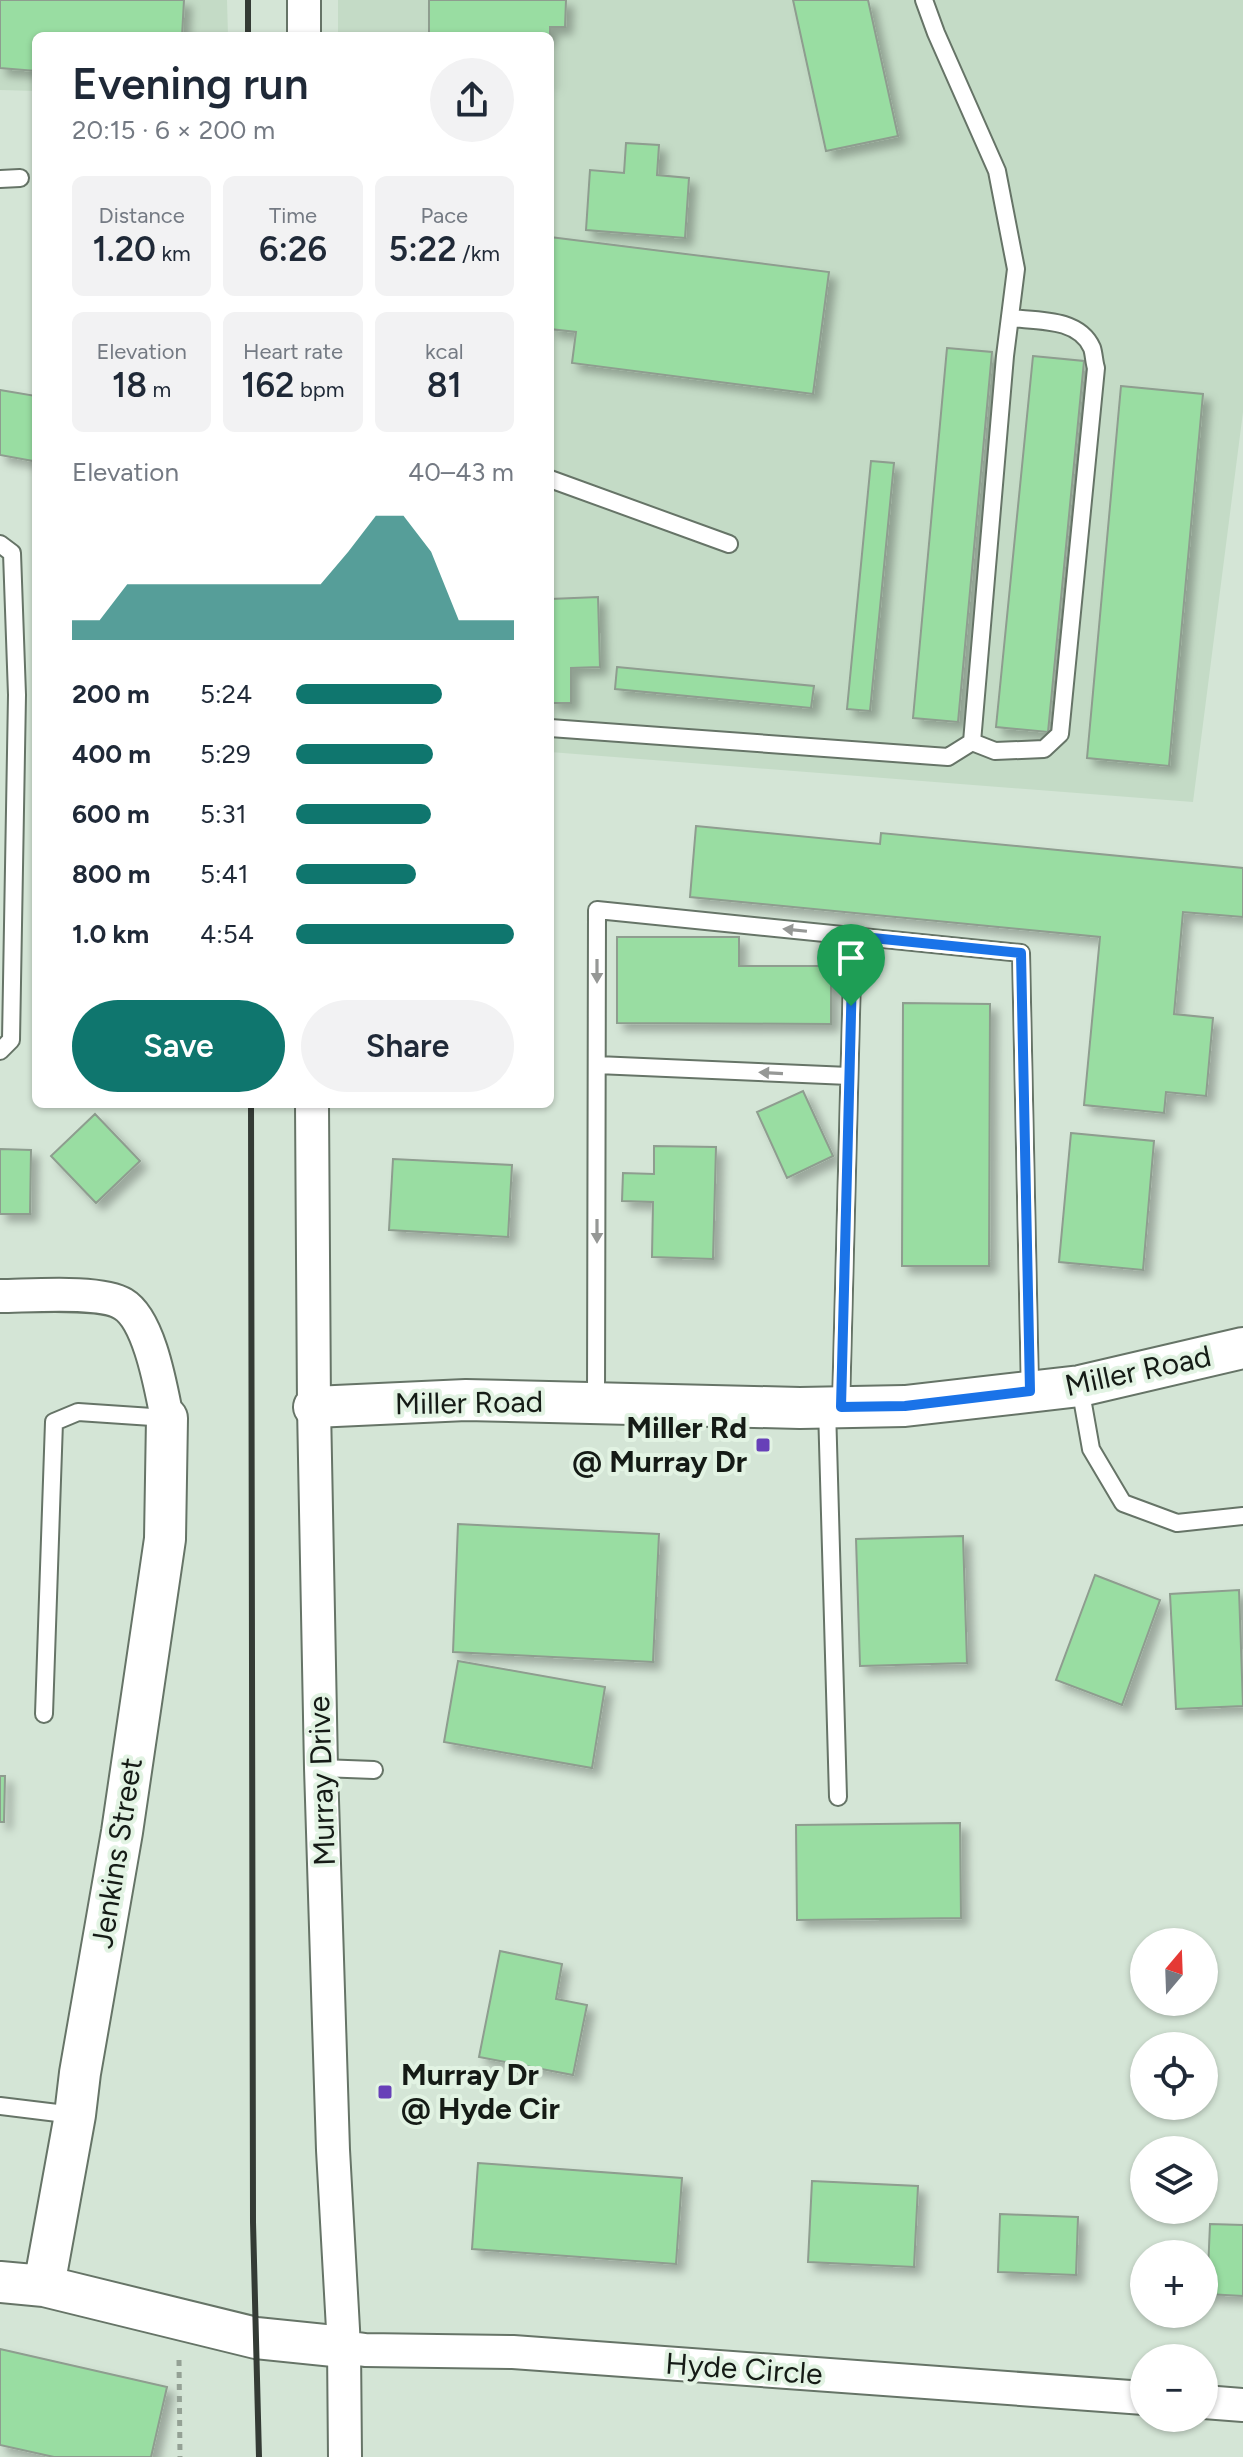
<!DOCTYPE html>
<meta charset="utf-8">
<style>
body{margin:0;font-family:Figtree,sans-serif;background:#f2f2f3;color:#1f2937;height:100vh;display:flex;flex-direction:column;font-size:30px;white-space:nowrap}
*{box-sizing:border-box;margin:0}
p{font-size:26px;color:#747a83}
.icon{flex:none;width:44px;height:44px;fill:none;stroke:currentColor;stroke-width:2;stroke-linecap:round;stroke-linejoin:round}
.map{position:relative;flex:1;overflow:hidden}
.drawer{position:absolute;left:32px;top:32px;width:522px;height:1076px;display:flex;flex-direction:column;background:#fff;border-radius:12px;box-shadow:0 2px 6px #0004}
.drawer>*{flex:none}
.needle{width:52px;rotate:19deg}
.tools{position:absolute;left:1130px;top:1928px;display:grid;gap:16px}
.tools a{display:grid;place-items:center;width:88px;height:88px;border-radius:50%;background:#fff;box-shadow:0 2px 6px #0004;font-size:40px}
.pin{position:absolute;display:grid;place-items:center;width:68px;height:68px;color:#fff;margin:-82px -34px;border-radius:50% 50% 50% 0;rotate:-45deg;box-shadow:0 0 8px #0007}
.pin .icon{rotate:45deg}
.round{display:grid;place-items:center;flex:none;width:84px;height:84px;border-radius:42px;background:#f2f2f3}
.head{display:flex;align-items:center;justify-content:space-between;height:136px;padding:0 40px}
h1{font-size:44px;font-weight:600;line-height:60px}
.figures{display:grid;grid-template-columns:repeat(3,1fr);gap:12px;height:136px;padding:8px 40px}
.figures div{display:grid;align-content:center;border-radius:12px;background:#f2f2f3;text-align:center}
.figures b{font-size:34px;font-weight:600}
.figures small{font-size:22px;font-weight:400}
.figures p{font-size:22px}
.chart{height:224px;padding:16px 40px}
.chart p{display:flex;justify-content:space-between}
.chart svg{width:100%;height:144px;margin-top:8px;fill:#0f766e;opacity:.7}
.action{display:flex;gap:16px;margin-top:auto;padding:16px 40px}
.action a{flex:1;height:92px;border-radius:48px;background:#0f766e;color:#fff;font-size:32px;font-weight:600;line-height:92px;text-align:center}
.action a+a{background:#f2f2f3;color:#1f2937}
ul{padding:0 40px;list-style:none;font-size:26px}
li{display:grid;grid-template-columns:128px 96px 1fr;align-items:center;height:60px}
li i{height:20px;border-radius:10px;background:#0f766e}
.map>svg:first-child{display:block}
.built{fill:#c4dbc6}
.building{fill:#99dda2;stroke:#8e9d8f;stroke-width:2;filter:url(#shadow)}
.lines{fill:none;stroke-linecap:round;stroke-linejoin:round}
.service-casing{stroke:#667467;stroke-width:20}
.minor-casing{stroke:#667467;stroke-width:36}
.tertiary-casing{stroke:#667467;stroke-width:44}
.path{stroke:#94a195;stroke-width:5;stroke-dasharray:6 6;stroke-linecap:butt}
.service{stroke:#fff;stroke-width:16}
.minor{stroke:#fff;stroke-width:32}
.tertiary{stroke:#fff;stroke-width:40}
.rail{stroke:#343b35;stroke-width:6}
.oneway{fill:#969896}
.route-casing{stroke:#fff;stroke-width:16}
.route{stroke:#1a73e8;stroke-width:10}
.poi-dot{fill:#6740b8;stroke:#e2f3e3;stroke-width:3}
.labels{text-anchor:middle;stroke-width:8;stroke-linejoin:round;paint-order:stroke}
.street-label{font-size:30px;fill:#151b16;stroke:#e2f3e3}
.poi-label{font-size:30px;font-weight:bold;fill:#151b16;stroke:#e2f3e3;text-anchor:end}
</style>
<div class="map">
<svg width="1243" height="2457" viewBox="0 0 1243 2457">
<defs>
<filter id="shadow"><feDropShadow dx="7" dy="7" stdDeviation="4" flood-color="#0004"/></filter>
</defs>
<rect width="100%" height="100%" fill="#d4e5d6"/>
<!-- built -->
<path class="built" d="M0,0H227L228,36H36V91L0,90Z
M338,0H1243V412L1193,802L550,752V36H338Z"/>
<!-- building -->
<path class="building" d="M0,0H184L182,36H36V71L0,68Z
M429,0H566L565,27H550V84V36H429Z
M793,0H868L898,136L826,151Z
M626,143L659,145L657,175L689,178L685,238L586,230L590,170L624,173Z
M550,237L829,272L813,394L572,363L576,332L550,329Z
M947,348L992,352L958,722L913,718Z
M1033,356L1084,361L1048,732L996,727Z
M1121,386L1203,394L1169,766L1087,758Z
M0,390L36,396V446L33,461L0,455Z
M871,461L894,463L870,711L847,709Z
M598,597L600,667L571,668V703H550V599Z
M617,667L814,686L811,708L615,689Z
M696,826L880,844L881,833L1243,868V917L1183,912L1174,1014L1213,1018L1206,1096L1166,1092L1164,1113L1084,1105L1100,937L690,897Z
M617,937H739V966H831V1024L617,1023Z
M903,1003L990,1004L989,1266H902Z
M803,1091L833,1156L787,1178L757,1112Z
M95,1114L140,1161L96,1203L51,1156Z
M1071,1133L1154,1141L1143,1270L1059,1262Z
M654,1146L716,1147L713,1259L652,1257L653,1202L622,1201L623,1173L654,1174Z
M0,1149L31,1150L30,1214H0Z
M393,1159L512,1165L508,1237L389,1230Z
M458,1524L659,1534L653,1662L453,1652Z
M963,1536L967,1663L860,1666L856,1539Z
M1095,1575L1160,1600L1122,1705L1056,1680Z
M1239,1590L1243,1706L1176,1709L1170,1594Z
M458,1661L605,1687L592,1768L444,1742Z
M0,1776H5L4,1822H0Z
M960,1823L961,1918L797,1920L796,1825Z
M500,1951L562,1964L556,1999L587,2005L573,2075L479,2057Z
M478,2163L682,2178L676,2264L472,2249Z
M812,2181L918,2186L914,2267L808,2262Z
M1000,2214L1078,2217L1076,2275L998,2272Z
M1210,2224L1243,2225V2296L1207,2294Z
M0,2349L167,2387L151,2457H54L0,2445Z"/>
<g class="lines">
<defs>
<path id="service" d="M0,179L20,178
M550,479L729,544
M0,544L12,553L17,695L11,1040L0,1051
M550,728L948,757L972,742L1005,356L1016,269L997,171L936,33L924,0
M972,742L995,751L1044,749L1060,734L1096,368C1094,362 1094,354 1092,348C1079,318 1038,321 1010,318
M597,1065L849,1076
M1080,1387L1091,1449L1123,1503L1177,1523L1243,1516
M596,1403L597,910L1021,953L1030,1391
M841,1406L853,936
M827,1408L838,1797
M44,1714L54,1422L78,1412L167,1418
M321,1768L374,1770
M0,2106L74,2115"/>
<path id="minor" d="M304,0V36
M312,1104L314,1407L321,1768L333,2150L344,2347L345,2457
M0,1296C28,1296 101,1290 123,1304C150,1320 161,1389 167,1418
M344,2347L365,2350L513,2352L1144,2398
M1204,2402L1243,2405"/>
<path id="tertiary" d="M314,1407L466,1400L800,1408L905,1406L1080,1386L1243,1348
M0,2282L44,2286L75,2115L80,2073L122,1832L165,1539L167,1418
M44,2286L256,2338L344,2347"/>
</defs>
<!-- service casing -->
<use href="#service" class="service-casing"/>
<!-- minor casing -->
<use href="#minor" class="minor-casing"/>
<!-- tertiary casing -->
<use href="#tertiary" class="tertiary-casing"/>
<!-- path -->
<path class="path" d="M179,2360L180,2457"/>
<!-- service -->
<use href="#service" class="service"/>
<!-- minor -->
<use href="#minor" class="minor"/>
<!-- tertiary -->
<use href="#tertiary" class="tertiary"/>
<!-- rail -->
<path class="rail" d="M248,0V36
M251,1104L253,2222L259,2457"/>
</g>
<!-- one-way arrows -->
<defs><path id="oneway-solid" d="M-6-.8H1V-3.2L6.5 0L1 3.2V.8H-6Z" transform="scale(2)"/></defs>
<g class="oneway">
<use href="#oneway-solid" transform="translate(795 930) rotate(-174)"/>
<use href="#oneway-solid" transform="translate(597 971) rotate(90)"/>
<use href="#oneway-solid" transform="translate(771 1073) rotate(-177)"/>
<use href="#oneway-solid" transform="translate(597 1231) rotate(90)"/>
</g>
<g class="lines">
<defs>
<path id="route" d="M853,936L1021,953L1030,1391L905,1406L841,1407Z"/>
</defs>
<!-- route casing -->
<use href="#route" class="route-casing"/>
<!-- route -->
<use href="#route" class="route"/>
</g>
<!-- markers -->
<g class="poi-dot">
<rect x="755" y="1437" width="16" height="16" rx="4"/>
<rect x="377" y="2084" width="16" height="16" rx="4"/>
</g>
<g class="labels">
<!-- street labels -->
<g class="street-label">
<text transform="translate(1138 1371) rotate(-12)" y="10">Miller Road</text>
<text transform="translate(469 1403) rotate(-1)" y="10">Miller Road</text>
<text transform="translate(322 1781) rotate(-92)" y="10">Murray Drive</text>
<text transform="translate(117 1853) rotate(-81)" y="10">Jenkins Street</text>
<text transform="translate(744 2369) rotate(4)" y="10">Hyde Circle</text>
</g>
<!-- poi labels -->
<g class="poi-label">
<text x="747" y="1438">Miller Rd<tspan x="747" dy="34">@ Murray Dr</tspan></text>
<text x="401" y="2085" text-anchor="start">Murray Dr<tspan x="401" dy="34">@ Hyde Cir</tspan></text>
</g>
</g>
</svg>
<div class="tools">
<a><svg class="needle" viewBox="-14 -14 28 28"><path d="M0-13l5 13h-10z" fill="#e53935"/><path d="M0 13l5-13h-10z" fill="#747a83"/></svg></a>
<a><svg class="icon" aria-label="locate" viewBox="0 0 24 24"><circle cx="12" cy="12" r="6"/><path d="M12 2v4M12 18v4M2 12h4M18 12h4"/></svg></a>
<a><svg class="icon" aria-label="layers" viewBox="0 0 24 24"><path d="M12 4l9 5-9 5-9-5zM3 14l9 5 9-5"/></svg></a>
<a>+</a>
<a>−</a>
</div>
<div class="pin" style="left:851px;top:1006px;background:#1e9e55"><svg class="icon" aria-label="arrive" viewBox="0 0 24 24"><path d="M6 21V4h12l-3 4 3 4H6"/></svg></div>
<section class="drawer">
<div class="head"><div><h1>Evening run</h1><p>20:15 · 6 × 200 m</p></div><a class="round"><svg class="icon" aria-label="share" viewBox="0 0 24 24"><path d="M12 15V3M7 8l5-5 5 5M5 13v7h14v-7"/></svg></a></div>
<div class="figures">
<div><p>Distance</p><b>1.20<small> km</small></b></div>
<div><p>Time</p><b>6:26</b></div>
<div><p>Pace</p><b>5:22<small> /km</small></b></div>
</div>
<div class="figures">
<div><p>Elevation</p><b>18<small> m</small></b></div>
<div><p>Heart rate</p><b>162<small> bpm</small></b></div>
<div><p>kcal</p><b>81</b></div>
</div>
<div class="chart"><p><span>Elevation</span>40–43 m</p>
<svg viewBox="0 0 160 44" preserveAspectRatio="none"><path d="M0 44V38L10 38L20 27L30 27L40 27L50 27L60 27L70 27L80 27L90 27L100 17L110 6L120 6L130 17L140 38L150 38L160 38V44z"/></svg>
</div>
<ul>
<li><b>200 m</b>5:24<i style="width:67%"></i></li>
<li><b>400 m</b>5:29<i style="width:63%"></i></li>
<li><b>600 m</b>5:31<i style="width:62%"></i></li>
<li><b>800 m</b>5:41<i style="width:55%"></i></li>
<li><b>1.0 km</b>4:54<i style="width:100%"></i></li>
</ul>
<div class="action"><a>Save</a><a>Share</a></div>
</section>
</div>
